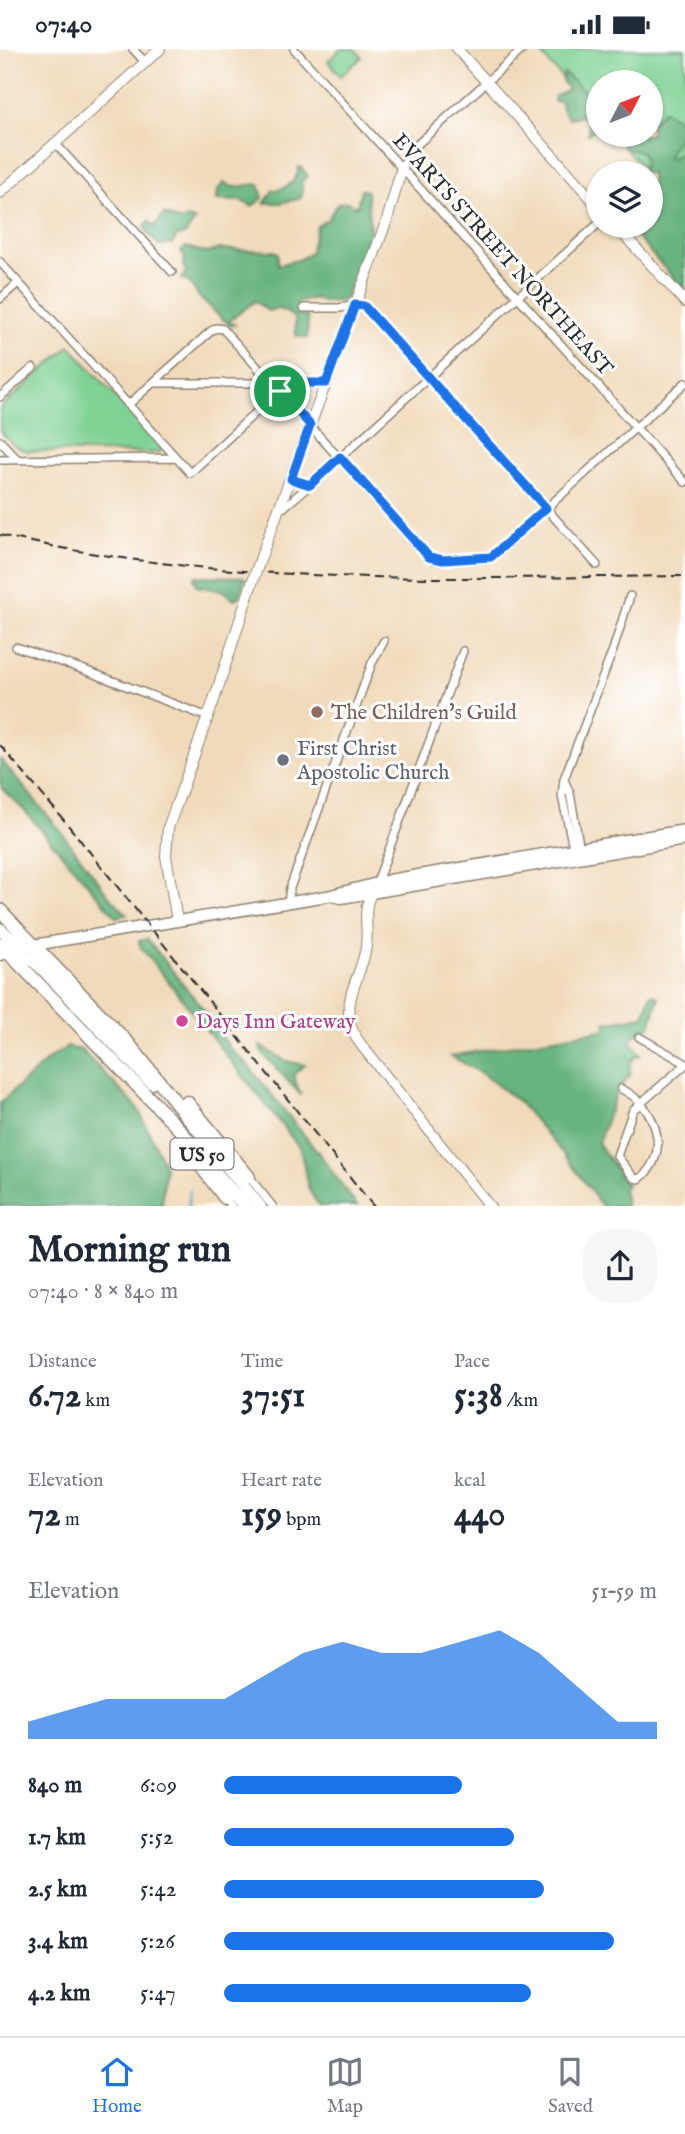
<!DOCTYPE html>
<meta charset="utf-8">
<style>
body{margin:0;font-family:"IM FELL English",serif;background:#f6f6f7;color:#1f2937;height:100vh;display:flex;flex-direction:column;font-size:26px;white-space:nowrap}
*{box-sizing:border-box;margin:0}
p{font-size:23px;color:#747a83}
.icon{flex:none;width:38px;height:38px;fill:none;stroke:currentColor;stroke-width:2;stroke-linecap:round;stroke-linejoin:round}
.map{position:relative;height:1157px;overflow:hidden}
.side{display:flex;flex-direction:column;background:#fff;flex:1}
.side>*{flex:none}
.needle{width:46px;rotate:48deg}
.tools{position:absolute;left:586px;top:21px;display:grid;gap:14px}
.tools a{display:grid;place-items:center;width:77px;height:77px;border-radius:50%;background:#fff;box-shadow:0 2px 5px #0004;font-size:35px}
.pin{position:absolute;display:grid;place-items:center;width:60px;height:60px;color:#fff;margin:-30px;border:4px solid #fff;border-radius:50%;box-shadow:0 2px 7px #0007}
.round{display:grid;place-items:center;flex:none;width:74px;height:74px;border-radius:28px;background:#f6f6f7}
.headline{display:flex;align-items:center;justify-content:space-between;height:119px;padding:0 28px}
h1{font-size:38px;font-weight:800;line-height:52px}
.metrics{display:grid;grid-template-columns:repeat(3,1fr);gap:10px;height:119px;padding:7px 28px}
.metrics div{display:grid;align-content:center}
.metrics b{font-size:35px;font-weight:800}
.metrics small{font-size:19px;font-weight:400}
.metrics p{font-size:19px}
.chart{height:196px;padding:14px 28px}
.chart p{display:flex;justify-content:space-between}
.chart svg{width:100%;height:126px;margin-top:7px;fill:#1a73e8;opacity:.7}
ul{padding:0 28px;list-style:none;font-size:23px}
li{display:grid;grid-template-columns:112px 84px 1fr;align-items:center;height:52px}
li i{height:18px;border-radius:9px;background:#1a73e8}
.status{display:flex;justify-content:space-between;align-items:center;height:49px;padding:0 35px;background:#fff;direction:ltr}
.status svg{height:19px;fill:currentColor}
.dock{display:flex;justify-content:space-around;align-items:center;height:98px;border-top:2px solid #e0e1e3;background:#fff;font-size:19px;color:#747a83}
.dock a{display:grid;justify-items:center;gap:4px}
.dock .active{color:#1a73e8}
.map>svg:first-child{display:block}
.green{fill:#80d294;stroke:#567e60;stroke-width:2}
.forest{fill:#68b47e;stroke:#4a7054;stroke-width:2}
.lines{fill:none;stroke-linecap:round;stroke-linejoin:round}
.stream{stroke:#4aaac9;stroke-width:2}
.street-casing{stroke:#8e8272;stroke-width:10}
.secondary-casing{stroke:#8e8272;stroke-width:12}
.primary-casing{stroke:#8e8272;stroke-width:13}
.highway-casing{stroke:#8e8272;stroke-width:15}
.street{stroke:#fff;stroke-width:7}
.secondary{stroke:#fff;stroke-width:10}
.primary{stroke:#fff;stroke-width:10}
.highway{stroke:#fff;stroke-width:12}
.rail{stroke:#2b2b2b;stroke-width:2;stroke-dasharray:10 5;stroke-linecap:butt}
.secondary-bridge-casing{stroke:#8e8272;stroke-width:12;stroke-linecap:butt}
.secondary-bridge{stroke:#fff;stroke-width:10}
.route-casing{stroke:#fff;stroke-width:14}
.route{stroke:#1a73e8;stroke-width:9}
.education-dot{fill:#8d6e63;stroke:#fff;stroke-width:2.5}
.worship-dot{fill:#6b7280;stroke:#fff;stroke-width:2.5}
.hotel-dot{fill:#d1479c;stroke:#fff;stroke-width:2.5}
.labels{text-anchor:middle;stroke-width:6;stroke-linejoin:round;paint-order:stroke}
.shield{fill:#fff;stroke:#6b6b6b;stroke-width:2}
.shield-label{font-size:19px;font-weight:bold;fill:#2b2b2b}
.street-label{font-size:21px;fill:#2b2b2b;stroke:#fff}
.education-label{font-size:21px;fill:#785e54;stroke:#fff;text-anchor:start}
.worship-label{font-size:21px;fill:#5b616d;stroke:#fff;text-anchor:start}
.hotel-label{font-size:21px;fill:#b23c85;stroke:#fff;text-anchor:start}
</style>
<div class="status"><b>07:40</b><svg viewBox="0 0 49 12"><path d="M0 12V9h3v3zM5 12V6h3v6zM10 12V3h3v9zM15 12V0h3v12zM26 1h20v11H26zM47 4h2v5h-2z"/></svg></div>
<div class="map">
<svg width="685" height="1158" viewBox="0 0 685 1158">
<rect width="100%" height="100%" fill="#fff"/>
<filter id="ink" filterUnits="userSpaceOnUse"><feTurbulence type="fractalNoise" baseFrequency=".0143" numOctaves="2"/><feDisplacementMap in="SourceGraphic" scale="14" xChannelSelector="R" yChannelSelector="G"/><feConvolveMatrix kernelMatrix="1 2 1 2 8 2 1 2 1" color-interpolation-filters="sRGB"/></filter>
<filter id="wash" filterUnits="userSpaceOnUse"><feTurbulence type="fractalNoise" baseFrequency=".00686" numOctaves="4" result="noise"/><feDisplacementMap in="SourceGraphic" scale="28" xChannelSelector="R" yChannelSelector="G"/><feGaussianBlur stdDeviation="1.57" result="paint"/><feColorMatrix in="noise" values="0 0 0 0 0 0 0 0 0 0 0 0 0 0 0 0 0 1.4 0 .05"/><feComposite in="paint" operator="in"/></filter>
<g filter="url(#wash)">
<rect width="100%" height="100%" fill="#f1daba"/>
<!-- green -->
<path class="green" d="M341,0H355L362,8L341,27L328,12Z
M550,0H685V235L651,177V124H648L613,86H651V33H598V69L543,7Z
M70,297L162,399L159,404L26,402L15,397L0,382V359Z"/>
<!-- forest -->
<path class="forest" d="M564,24L598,54C599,66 601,79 588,85V70L582,67L568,69L562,60L561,52H554L555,47L568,40L562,32Z
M664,61L681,72L680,86L667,108L672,109L685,99V242L627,177H651V124H641L645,114L641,102C626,100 624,103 616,86H651V71H654Z
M301,118L308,127L301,133L303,142L301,149L281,154H265L273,141C285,141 299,131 298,119Z
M224,133L233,138L259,135L263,149L252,157L241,152L217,151L218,141Z
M361,140L367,142L370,182L345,250L342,252L323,253L314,249L297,254L298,265L308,268L307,289L296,287L295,269C285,262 279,257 268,262L255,252L229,272L235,276L230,277L200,249L189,233L182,230L186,222L183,216L185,209L181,202L186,198L207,204L219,200L274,202L278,204V216L298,211L310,204L317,177L327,171L338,154L348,153L354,157H357Z
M164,165L179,172L188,169L195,171L185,186L177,187L173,194L160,197L147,184L145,177L149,172L154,178Z
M196,527L244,528L245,530L239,548L234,550L223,542L197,537L194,529Z
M0,710L59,780L110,848L127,865L117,869L24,761L3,741L0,733Z
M147,890L208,966L231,1001L246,1014L321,1107L357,1157H320C301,1135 308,1121 299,1098L140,897L139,892Z
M651,945L659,948L650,977L634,987L631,992L641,1006L634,1009L629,1019L631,1025L617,1042L598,1094L627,1136L623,1139L626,1157H602L563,1104L518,1052L481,1024L451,1007L607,980L605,974L644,967Z
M260,997L286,1012L305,1016L293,1026L301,1046L262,1004Z
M67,998L81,1001L137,1058L165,1117L162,1157H0V1054L50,1009Z"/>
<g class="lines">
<!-- stream -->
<path class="stream" d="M188,1158L190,1141"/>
</g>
</g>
<g filter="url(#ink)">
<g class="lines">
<defs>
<path id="street" d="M133,0L145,13
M294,0L685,433
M55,94L172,223
M402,118L409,103L523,0
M0,213L190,424L289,333
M0,250L18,234
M304,259H339L360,256L364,257L597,516
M154,334H326
M0,348L33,319
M128,356L211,282L216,279L223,280L428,508L433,511L484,510L496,505L685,334
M0,392L17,410
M0,411L176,409
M291,430L310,436L598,175
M284,458L310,436
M16,598L79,619L208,668
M564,731L570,744L580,801
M574,803L562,747L564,730L613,601L630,547
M377,833L463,602
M288,853L290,839L372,614L384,592
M639,988L685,1014
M621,1040C654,1054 674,1105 639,1130L634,1129L617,1107L633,1061L685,1016
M249,1128L273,1158
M225,1149L232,1158"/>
<path id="secondary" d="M457,0L598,157
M0,144L160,0
M616,177L685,253
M262,505L388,168L402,118
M373,840C361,863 369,874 366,898C363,920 349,940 349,962C348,976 354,987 362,997L490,1158
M177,872L166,807L168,779L215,648L251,537"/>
<path id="primary" d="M332,847L341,849L685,791
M0,906L34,896L327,847L389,831L685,781"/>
<path id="highway" d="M0,861L129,995L260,1158
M0,880L18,896
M0,895L180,1081L245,1158
M2,896L22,903L40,917L152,1034
M187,1053L249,1128
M184,1095L225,1149"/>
</defs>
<!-- street casing -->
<use href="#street" class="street-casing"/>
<!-- secondary casing -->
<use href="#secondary" class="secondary-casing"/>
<!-- primary casing -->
<use href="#primary" class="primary-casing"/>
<!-- highway casing -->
<use href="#highway" class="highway-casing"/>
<!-- street -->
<use href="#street" class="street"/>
<!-- secondary -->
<use href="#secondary" class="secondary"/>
<!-- primary -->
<use href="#primary" class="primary"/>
<!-- highway -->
<use href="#highway" class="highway"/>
<!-- rail -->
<path class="rail" d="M0,486C225,539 456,529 685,527
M0,696L68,776L374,1158"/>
<defs>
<path id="secondary-bridge" d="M251,537L262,505"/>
</defs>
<!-- secondary-bridge casing -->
<use href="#secondary-bridge" class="secondary-bridge-casing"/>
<!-- secondary-bridge -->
<use href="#secondary-bridge" class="secondary-bridge"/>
</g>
</g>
<g class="lines" filter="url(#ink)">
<defs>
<path id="route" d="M355,256L364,257L546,459L491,508L443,511L429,508L340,408L310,436L291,430L310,376L280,342L289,334H326Z"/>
</defs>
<!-- route casing -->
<use href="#route" class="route-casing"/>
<!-- route -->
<use href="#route" class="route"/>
</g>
<!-- markers -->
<circle class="education-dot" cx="317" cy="663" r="7"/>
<circle class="worship-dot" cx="283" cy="711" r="7"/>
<circle class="hotel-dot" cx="182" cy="972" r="7"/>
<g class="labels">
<!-- shield labels -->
<rect class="shield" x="170.5" y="1089.5" width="63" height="31" rx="5"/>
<g class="shield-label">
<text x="202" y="1112">US 50</text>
</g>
<!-- street labels -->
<g class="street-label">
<text transform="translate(503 205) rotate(48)" y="7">EVARTS STREET NORTHEAST</text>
</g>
<!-- education labels -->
<g class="education-label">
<text x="331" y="670">The Children's Guild</text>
</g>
<!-- worship labels -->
<g class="worship-label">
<text x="297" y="706">First Christ<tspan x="297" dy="24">Apostolic Church</tspan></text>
</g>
<!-- hotel labels -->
<g class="hotel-label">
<text x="196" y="979">Days Inn Gateway</text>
</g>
</g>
</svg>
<div class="tools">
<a><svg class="needle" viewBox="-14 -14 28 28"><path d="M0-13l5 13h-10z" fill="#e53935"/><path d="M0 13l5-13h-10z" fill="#747a83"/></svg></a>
<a><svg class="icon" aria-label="layers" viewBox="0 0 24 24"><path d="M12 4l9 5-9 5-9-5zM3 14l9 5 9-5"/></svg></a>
</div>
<div class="pin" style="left:280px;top:342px;background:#1e9e55"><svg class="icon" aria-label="arrive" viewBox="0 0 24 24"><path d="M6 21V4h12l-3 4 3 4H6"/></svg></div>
</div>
<section class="side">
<div class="headline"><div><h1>Morning run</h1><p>07:40 · 8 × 840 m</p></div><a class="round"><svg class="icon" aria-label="share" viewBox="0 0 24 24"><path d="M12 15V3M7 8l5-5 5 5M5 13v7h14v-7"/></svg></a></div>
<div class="metrics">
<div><p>Distance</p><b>6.72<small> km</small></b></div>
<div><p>Time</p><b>37:51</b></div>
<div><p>Pace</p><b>5:38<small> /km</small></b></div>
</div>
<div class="metrics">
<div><p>Elevation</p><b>72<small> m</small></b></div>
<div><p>Heart rate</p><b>159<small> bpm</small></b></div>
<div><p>kcal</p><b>440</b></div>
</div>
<div class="chart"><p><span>Elevation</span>51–59 m</p>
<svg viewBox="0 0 160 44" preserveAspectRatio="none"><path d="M0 44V38L10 34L20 30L30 30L40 30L50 30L60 22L70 14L80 10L90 14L100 14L110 10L120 6L130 14L140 26L150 38L160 38V44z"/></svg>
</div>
<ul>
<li><b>840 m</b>6:09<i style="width:55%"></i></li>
<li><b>1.7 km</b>5:52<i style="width:67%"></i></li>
<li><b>2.5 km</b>5:42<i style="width:74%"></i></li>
<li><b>3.4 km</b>5:26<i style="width:90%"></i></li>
<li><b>4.2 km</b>5:47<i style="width:71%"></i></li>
</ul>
</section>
<nav class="dock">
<a class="active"><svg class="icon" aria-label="home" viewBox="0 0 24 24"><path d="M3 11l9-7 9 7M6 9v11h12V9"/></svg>Home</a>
<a><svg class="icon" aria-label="map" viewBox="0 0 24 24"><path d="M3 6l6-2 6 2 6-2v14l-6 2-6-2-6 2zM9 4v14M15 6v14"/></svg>Map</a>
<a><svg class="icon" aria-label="saved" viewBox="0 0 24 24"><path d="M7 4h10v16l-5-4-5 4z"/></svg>Saved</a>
</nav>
